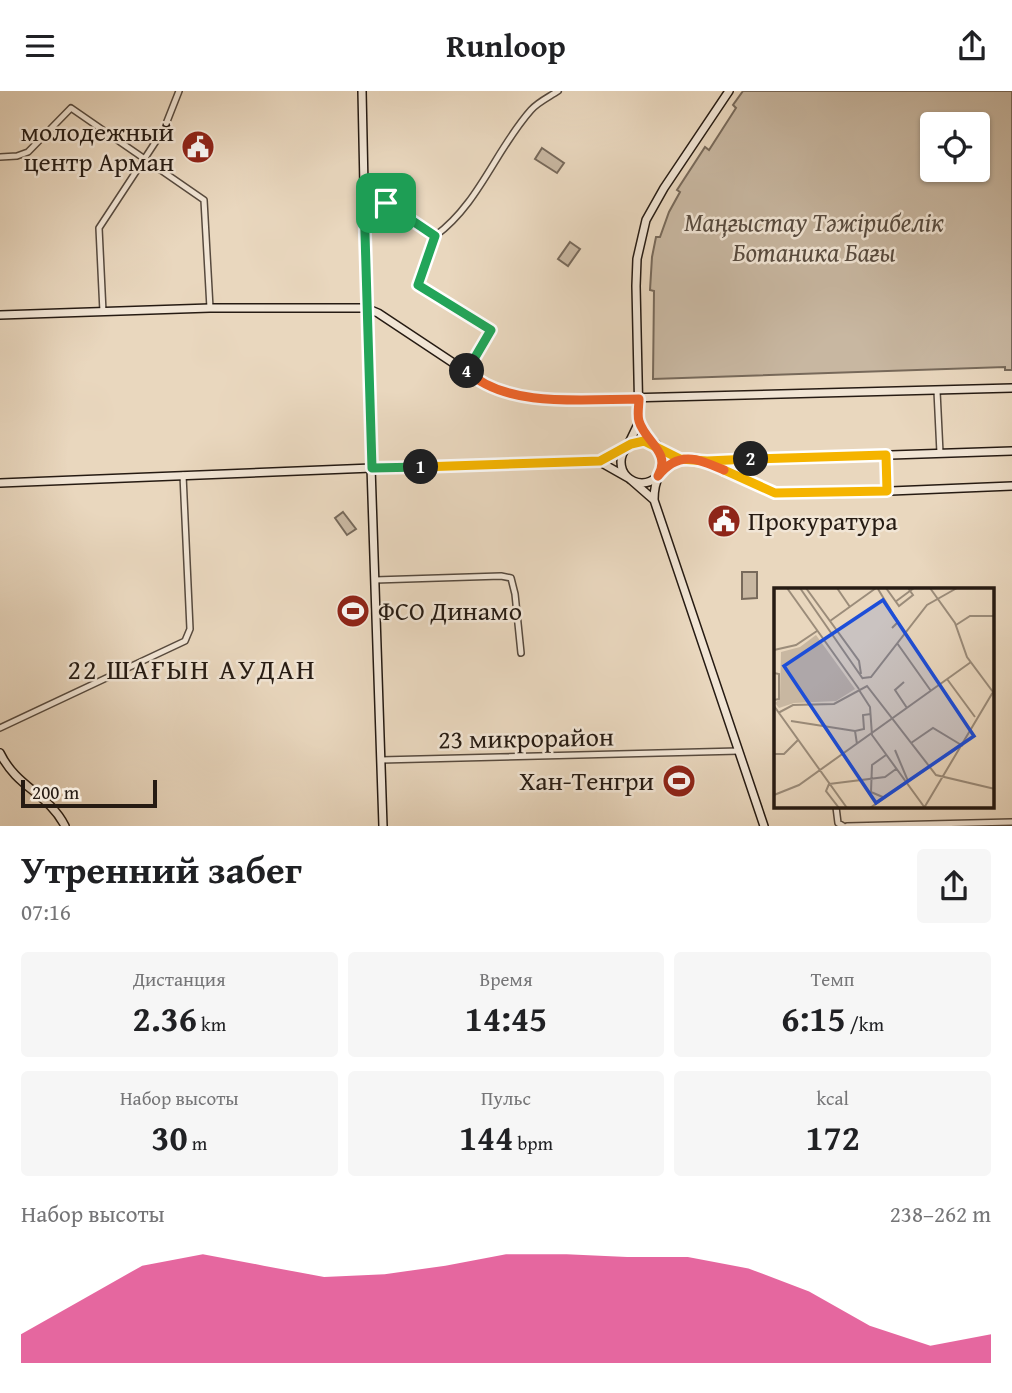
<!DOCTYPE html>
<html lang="ru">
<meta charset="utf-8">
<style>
body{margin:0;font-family:"Gentium Book Plus",serif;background:#f6f6f6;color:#202124;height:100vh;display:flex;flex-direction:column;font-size:26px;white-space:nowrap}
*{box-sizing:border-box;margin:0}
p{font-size:23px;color:#757577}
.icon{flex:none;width:38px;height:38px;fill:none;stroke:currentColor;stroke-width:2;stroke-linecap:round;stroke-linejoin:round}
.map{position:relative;height:735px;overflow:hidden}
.panel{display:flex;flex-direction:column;background:#fff;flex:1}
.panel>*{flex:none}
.buttons{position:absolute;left:920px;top:21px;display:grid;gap:14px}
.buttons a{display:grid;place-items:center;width:70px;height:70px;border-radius:7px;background:#fff;box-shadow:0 2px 5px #0004;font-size:35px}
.scale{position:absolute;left:21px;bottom:18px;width:136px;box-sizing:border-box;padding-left:7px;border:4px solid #261b13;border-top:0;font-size:19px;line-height:24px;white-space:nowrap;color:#261b13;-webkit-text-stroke:5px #f1e5d5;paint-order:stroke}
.pin{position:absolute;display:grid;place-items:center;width:60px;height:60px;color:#fff;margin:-30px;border-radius:14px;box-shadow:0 4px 10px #0006}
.km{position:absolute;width:35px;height:35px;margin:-18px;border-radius:50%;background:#222;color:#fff;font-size:19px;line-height:35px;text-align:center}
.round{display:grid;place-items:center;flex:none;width:74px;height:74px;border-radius:7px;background:#f6f6f6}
.overview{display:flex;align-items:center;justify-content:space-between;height:119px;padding:0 21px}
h1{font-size:38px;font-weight:600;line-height:52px}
.stats{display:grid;grid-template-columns:repeat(3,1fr);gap:10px;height:119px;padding:7px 21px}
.stats div{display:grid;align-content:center;border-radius:7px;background:#f6f6f6;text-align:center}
.stats b{font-size:35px;font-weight:600}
.stats small{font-size:19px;font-weight:400}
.stats p{font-size:19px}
.chart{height:196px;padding:14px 21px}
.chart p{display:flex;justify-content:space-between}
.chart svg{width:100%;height:126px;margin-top:7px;fill:#db2777;opacity:.7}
header{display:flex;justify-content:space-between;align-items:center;height:91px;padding:0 21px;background:#fff;font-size:32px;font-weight:600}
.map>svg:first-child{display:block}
.green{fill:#c8b7a1;stroke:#77695a;stroke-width:2;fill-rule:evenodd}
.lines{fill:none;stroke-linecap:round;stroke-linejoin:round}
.street-casing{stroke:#574a3e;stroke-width:8}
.secondary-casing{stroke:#261b13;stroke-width:10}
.street{stroke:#f1e5d5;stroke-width:5}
.secondary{stroke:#f1e5d5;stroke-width:7}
.split-1-casing{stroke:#fff;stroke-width:14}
.split-2-casing{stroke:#fff;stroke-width:14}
.split-3-casing{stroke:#fff;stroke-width:14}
.split-4-casing{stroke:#fff;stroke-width:14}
.split-5-casing{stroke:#fff;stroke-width:14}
.split-1{stroke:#22a559;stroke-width:9}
.split-2{stroke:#f5b400;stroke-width:9}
.split-3{stroke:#f5b400;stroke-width:9}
.split-4{stroke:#f0652b;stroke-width:9}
.split-5{stroke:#22a559;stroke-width:9}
.labels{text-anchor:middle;stroke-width:5;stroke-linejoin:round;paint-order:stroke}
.poi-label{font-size:26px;fill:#261b13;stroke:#f1e5d5;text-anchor:end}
.park-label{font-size:26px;font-style:italic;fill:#574a3e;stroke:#f1e5d5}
.street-label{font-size:26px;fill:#261b13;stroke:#f1e5d5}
.neighbourhood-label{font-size:28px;letter-spacing:2px;fill:#261b13;stroke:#f1e5d5}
.inset-road{fill:none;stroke:#9b8c7a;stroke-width:2}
.view{fill:#1d4ed8;fill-opacity:0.15;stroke:#1d4ed8;stroke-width:3.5}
.inset-edge{fill:none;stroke:#261b13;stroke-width:3.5}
</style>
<header><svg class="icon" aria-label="menu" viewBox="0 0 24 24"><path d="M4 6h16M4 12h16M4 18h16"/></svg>Runloop<svg class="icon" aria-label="share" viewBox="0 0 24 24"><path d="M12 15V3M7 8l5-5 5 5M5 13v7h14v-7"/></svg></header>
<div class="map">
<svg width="1012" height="735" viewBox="0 0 1012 735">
<rect width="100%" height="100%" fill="#e9d7be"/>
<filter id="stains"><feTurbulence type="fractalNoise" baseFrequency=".00286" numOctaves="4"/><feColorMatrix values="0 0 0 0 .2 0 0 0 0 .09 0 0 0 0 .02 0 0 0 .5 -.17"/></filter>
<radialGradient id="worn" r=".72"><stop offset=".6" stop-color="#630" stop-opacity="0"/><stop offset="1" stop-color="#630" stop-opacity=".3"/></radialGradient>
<!-- green -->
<path class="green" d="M743,0H1012V279H1005V276L653,288L654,200L650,199L652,166L656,146H660L669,121L680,101L677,99L705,56L709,59L736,17L733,14ZM933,33H978V79H933Z
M542,57L564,72L557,82L535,68Z
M570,151L580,158L568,175L558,168Z
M343,421L356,438L347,444L335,427Z
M742,481H757V507L742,508Z"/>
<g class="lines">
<defs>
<path id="street" d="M0,66L17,65L28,61L71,17L204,109L210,217
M364,109H381L435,145L418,194L491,239L467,281
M435,145C479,113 496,58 531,19C538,11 549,6 558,0
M103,221L99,137L164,38L179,0
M937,300L940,362
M886,364L887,400
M375,489L501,485L511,487L515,503L521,562
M0,637L185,550L190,538L183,384
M381,669L739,660
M836,716L838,732L843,735
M847,735L1012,731"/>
<path id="secondary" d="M362,0L368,286L383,735
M0,224L210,217H366L378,222L485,293L506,301L548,309L1012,297
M639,331C662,364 667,367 707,370L1012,360
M621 371a21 21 0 1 1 42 0a21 21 0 1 1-42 0Z
M680,368C661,376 654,388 654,409L764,735
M600,371L630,388L654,409
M708,371L775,402L818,403L1012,395
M0,392L372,377L600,371L626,358L639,331L636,195L637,168L646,129L664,97L729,0
M0,662C17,697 48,702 65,735"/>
</defs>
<!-- street casing -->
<use href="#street" class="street-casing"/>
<!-- secondary casing -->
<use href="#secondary" class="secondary-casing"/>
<!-- street -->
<use href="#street" class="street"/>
<!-- secondary -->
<use href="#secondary" class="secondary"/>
</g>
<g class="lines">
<defs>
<path id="split-1" d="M386,112L381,109H364L372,377L421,376"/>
<path id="split-2" d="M421,376L600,370L631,353L644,350L680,368L707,370L751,368"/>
<path id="split-3" d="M724,379L775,402L887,400L886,364L751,368"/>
<path id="split-4" d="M467,280C507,318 587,308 639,308C639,314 637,324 639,330C645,351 672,361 658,385C679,359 698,368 724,379"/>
<path id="split-5" d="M386,112L435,145L418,194L491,239L467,280"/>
</defs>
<!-- split-1 casing -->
<use href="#split-1" class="split-1-casing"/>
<!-- split-2 casing -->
<use href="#split-2" class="split-2-casing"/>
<!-- split-3 casing -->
<use href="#split-3" class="split-3-casing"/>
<!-- split-4 casing -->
<use href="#split-4" class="split-4-casing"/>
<!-- split-5 casing -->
<use href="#split-5" class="split-5-casing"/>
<!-- split-1 -->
<use href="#split-1" class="split-1"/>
<!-- split-2 -->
<use href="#split-2" class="split-2"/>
<!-- split-3 -->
<use href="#split-3" class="split-3"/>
<!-- split-4 -->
<use href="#split-4" class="split-4"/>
<!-- split-5 -->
<use href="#split-5" class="split-5"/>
</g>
<!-- icons -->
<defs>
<symbol id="civic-disc" viewBox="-11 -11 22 22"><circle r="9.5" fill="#8f2418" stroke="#f1e5d5"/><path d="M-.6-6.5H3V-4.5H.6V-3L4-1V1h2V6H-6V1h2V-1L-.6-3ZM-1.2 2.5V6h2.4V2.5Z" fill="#fff"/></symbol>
<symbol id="stadium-disc" viewBox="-11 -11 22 22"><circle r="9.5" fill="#8f2418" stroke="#f1e5d5"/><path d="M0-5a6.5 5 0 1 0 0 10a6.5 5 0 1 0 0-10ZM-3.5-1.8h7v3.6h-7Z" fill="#fff"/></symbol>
</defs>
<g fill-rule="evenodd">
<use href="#civic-disc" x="179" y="37" width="38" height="38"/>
<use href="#civic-disc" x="705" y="411" width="38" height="38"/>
<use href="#stadium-disc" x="334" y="501" width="38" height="38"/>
<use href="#stadium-disc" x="660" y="671" width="38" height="38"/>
</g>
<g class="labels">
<!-- poi labels -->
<g class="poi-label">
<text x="174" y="50">молодежный<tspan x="174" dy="30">центр Арман</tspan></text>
<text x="748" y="439" text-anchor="start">Прокуратура</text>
<text x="378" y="529" text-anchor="start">ФСО Динамо</text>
<text x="654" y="699">Хан-Тенгри</text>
</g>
<!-- park labels -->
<g class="park-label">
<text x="814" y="140">Маңғыстау Тәжірибелік<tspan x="814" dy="30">Ботаника Бағы</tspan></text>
</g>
<!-- street labels -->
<g class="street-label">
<text transform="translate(526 647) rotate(-1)" y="9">23 микрорайон</text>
</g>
<!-- neighbourhood labels -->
<g class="neighbourhood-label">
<text x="192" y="588">22 ШАҒЫН АУДАН</text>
</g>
</g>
<!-- overview -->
<g transform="translate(774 497)">
<rect width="220" height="220" fill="#e9d7be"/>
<path d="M42,47L81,101L62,113L20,115L5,120L1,115L6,111L7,64L26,59Z" fill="#c8b7a1"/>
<path class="inset-road" d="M13,0L85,101M26,0L89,91M32,0L85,73L87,86M63,0L76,19M112,0L125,18L139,7L134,0M156,0L181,35L193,69L219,104M104,1L124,34L118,40M121,14L140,0M56,33L102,0M182,37L196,28H221M123,55L157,103M0,62L22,57L43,43M0,85L5,86V111L0,112M89,90L97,89L153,17L183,0M173,91L201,129M130,94L121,102L133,120M85,102L96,119L98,147L151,220M0,118L73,220M4,125L19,117L60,116L93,98L162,187L221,201M17,133L81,143M137,155L159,140L189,158M83,156L81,143L90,141L89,127L97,126M121,162L134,193M0,166H10L24,152M55,196L111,189L122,181M55,196L52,203L65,220M0,207L25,197L197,74M111,210L97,204L98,177L112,167M96,220L132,194M150,220L219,104"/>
<path class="view" d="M109,12L200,148L102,215L10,78Z"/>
<rect width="220" height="220" class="inset-edge"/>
</g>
<rect width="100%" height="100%" filter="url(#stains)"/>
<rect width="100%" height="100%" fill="url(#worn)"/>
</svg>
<div class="buttons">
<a><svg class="icon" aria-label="locate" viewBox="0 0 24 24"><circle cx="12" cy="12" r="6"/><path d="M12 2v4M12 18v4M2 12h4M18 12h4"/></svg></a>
</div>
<div class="scale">200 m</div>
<div class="pin" style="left:386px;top:112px;background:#1e9e55"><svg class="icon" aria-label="arrive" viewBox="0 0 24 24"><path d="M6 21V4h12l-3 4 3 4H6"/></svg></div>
<b class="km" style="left:421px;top:376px">1</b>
<b class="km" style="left:751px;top:368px">2</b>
<b class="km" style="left:467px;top:280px">4</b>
</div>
<section class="panel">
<div class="overview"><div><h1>Утренний забег</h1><p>07:16</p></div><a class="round"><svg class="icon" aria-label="share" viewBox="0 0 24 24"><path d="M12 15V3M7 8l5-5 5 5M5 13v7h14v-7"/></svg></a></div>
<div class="stats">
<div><p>Дистанция</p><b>2.36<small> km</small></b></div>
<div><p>Время</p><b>14:45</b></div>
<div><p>Темп</p><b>6:15<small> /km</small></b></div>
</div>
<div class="stats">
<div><p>Набор высоты</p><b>30<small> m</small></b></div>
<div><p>Пульс</p><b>144<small> bpm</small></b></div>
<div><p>kcal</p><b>172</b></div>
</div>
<div class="chart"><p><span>Набор высоты</span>238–262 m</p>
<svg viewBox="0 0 160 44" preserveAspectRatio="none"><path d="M0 44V34L10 22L20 10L30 6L40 10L50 14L60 13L70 10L80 6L90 6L100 7L110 7L120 11L130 19L140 31L150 38L160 34V44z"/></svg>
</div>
</section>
